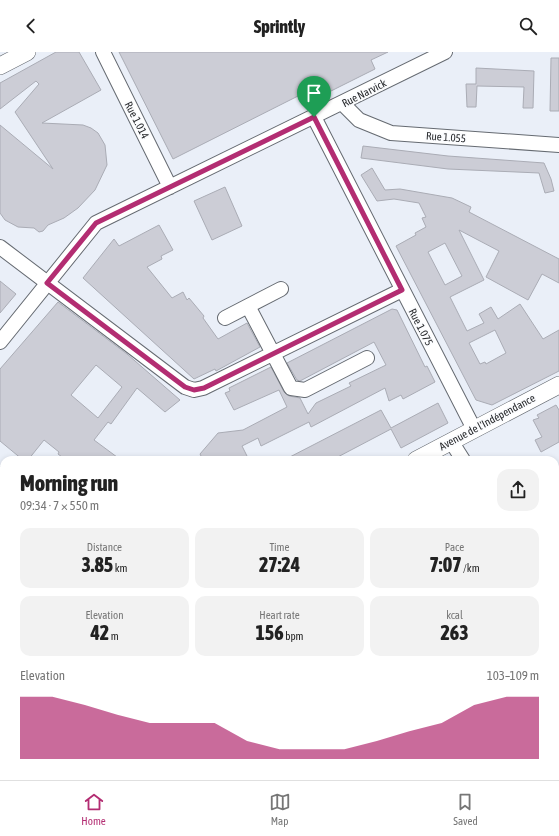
<!DOCTYPE html>
<meta charset="utf-8">
<style>
body{margin:0;font-family:"Asap Condensed",sans-serif;background:#f2f2f2;color:#222;height:100vh;display:flex;flex-direction:column;font-size:15px;white-space:nowrap}
*{box-sizing:border-box;margin:0}
p{font-size:13px;color:#767676}
.icon{flex:none;width:22px;height:22px;fill:none;stroke:currentColor;stroke-width:2;stroke-linecap:round;stroke-linejoin:round}
.map{position:relative;flex:1;overflow:hidden}
.side{position:absolute;left:0px;top:404px;width:559px;height:324px;display:flex;flex-direction:column;background:#fff;border-radius:12px 12px 0 0;box-shadow:0 2px 6px #0003}
.side>*{flex:none}
.pin{position:absolute;display:grid;place-items:center;width:34px;height:34px;color:#fff;margin:-41px -17px;border-radius:50% 50% 50% 0;rotate:-45deg;box-shadow:0 0 4px #0007}
.pin .icon{rotate:45deg}
.round{display:grid;place-items:center;flex:none;width:42px;height:42px;border-radius:12px;background:#f2f2f2}
.overview{display:flex;align-items:center;justify-content:space-between;height:68px;padding:0 20px}
h1{font-size:22px;font-weight:800;line-height:30px}
.metrics{display:grid;grid-template-columns:repeat(3,1fr);gap:6px;height:68px;padding:4px 20px}
.metrics div{display:grid;align-content:center;border-radius:10px;background:#f2f2f2;text-align:center}
.metrics b{font-size:20px;font-weight:800}
.metrics small{font-size:11px;font-weight:400}
.metrics p{font-size:11px}
.chart{height:112px;padding:8px 20px}
.chart p{display:flex;justify-content:space-between}
.chart svg{width:100%;height:72px;margin-top:4px;fill:#b32d72;opacity:.7}
header{display:flex;justify-content:space-between;align-items:center;height:52px;padding:0 20px;background:#fff;font-size:18px;font-weight:800}
.dock{display:flex;justify-content:space-around;align-items:center;height:56px;border-top:1px solid #e0e0e0;background:#fff;font-size:11px;color:#767676}
.dock a{display:grid;justify-items:center;gap:2px}
.dock .active{color:#b32d72}
.map>svg:first-child{display:block}
.green{fill:#d3c5f6}
.lines{fill:none;stroke-linecap:round;stroke-linejoin:round}
.stream{stroke:#3490ac;stroke-width:3.5}
.building{fill:#cccdd6;stroke:#aaacb5;fill-rule:evenodd}
.minor-casing{stroke:#656a71;stroke-width:16}
.major-casing{stroke:#656a71;stroke-width:18}
.minor{stroke:#fff;stroke-width:14}
.major{stroke:#fff;stroke-width:17}
.route-casing{stroke:#fff;stroke-width:8}
.route{stroke:#b32d72;stroke-width:5}
.labels{text-anchor:middle;stroke-width:3.5;stroke-linejoin:round;paint-order:stroke}
.street-label{font-size:11px;fill:#282a2d;stroke:#fbfcfe}
</style>
<header><svg class="icon" aria-label="back" viewBox="0 0 24 24"><path d="M15 5l-7 7 7 7"/></svg>Sprintly<svg class="icon" aria-label="search" viewBox="0 0 24 24"><circle cx="10" cy="10" r="6"/><path d="M15 15l6 6"/></svg></header>
<div class="map">
<svg width="559" height="728" viewBox="0 0 559 728">
<rect width="100%" height="100%" fill="#eaeff8"/>
<!-- green -->
<path class="green" d="M555,615L559,617V711L555,708Z"/>
<g class="lines">
<!-- stream -->
<path class="stream" d="M555,649L559,650"/>
</g>
<!-- building -->
<path class="building" d="M56,0H79L101,38L42,71L83,73L91,76L98,81L105,93L107,113L95,138L78,156L64,166L48,173L43,179L39,180L34,176L18,175L5,168L0,161V73L53,117L15,60L39,32L36,29L0,57V31Z
M119,0H388L371,8L375,17L319,45L300,43L173,107Z
M551,6H559V59H550Z
M476,16L534,19L533,56H523L524,35L477,34L476,55H467L466,32H476Z
M363,94L448,104L544,111L551,127L554,139L545,141L539,121L448,117L361,106Z
M372,116L385,138L400,137L452,146L471,155L469,160L559,207V231L542,222L528,248L486,225L499,199L459,178L484,228L450,245L467,279L484,271L479,262L491,255L498,267L520,252L543,287L559,278V319L492,353L476,348L396,194L416,183L415,181L426,175L422,166L426,165L419,151L394,147L377,149L361,123ZM445,191L462,224L445,233L428,200ZM495,278L506,301L486,312L485,310L480,312L469,291Z
M225,135L242,174L212,188L194,149Z
M159,173L173,198L161,204L162,207L147,215L172,246L183,240L187,248L189,246L204,264L203,266L218,287L247,271L260,295L216,319L215,317L194,327L83,226L114,187L119,194Z
M0,229L16,242L0,261Z
M58,250L127,302L180,348L165,360L137,336L111,372L108,370L94,388L121,408H66L58,402L59,400L44,388L28,408H23L0,389V317ZM96,313L122,335L98,366L71,343Z
M392,257L397,258L425,315L427,314L435,330L403,347L401,343L389,349L385,336L311,375L309,370L261,394L258,386L242,394L249,408H203L200,402L218,381L243,378L287,355L279,338L234,358L225,341L230,339L229,336L271,315L284,340L289,344L300,346L308,362L316,351L351,334L349,331L386,313L374,290L300,329L297,328L287,311Z
M438,351L448,371L401,396L391,377L332,408H284L381,358L391,376Z
M556,353L559,358V390L541,400L535,388L542,385L533,368L539,366L537,363Z"/>
<g class="lines">
<defs>
<path id="minor" d="M103,0L170,135
M342,51L359,68L391,81L559,93
M314,65L474,377
M0,195L185,335L194,338L203,336L402,238
M248,254L291,336L305,338L367,306
M225,266L281,237
M0,290L96,171L445,0
M451,389L463,408
M0,422L4,425
M555,465L559,463
M555,489H559
M555,605L559,606
M249,724L258,728
M57,728L61,724"/>
<path id="major" d="M0,14L27,0
M416,408L559,333
M0,580H4
M0,597H4
M377,724L383,728"/>
</defs>
<!-- minor casing -->
<use href="#minor" class="minor-casing"/>
<!-- major casing -->
<use href="#major" class="major-casing"/>
<!-- minor -->
<use href="#minor" class="minor"/>
<!-- major -->
<use href="#major" class="major"/>
</g>
<g class="lines">
<defs>
<path id="route" d="M314,65L402,238L204,336L194,338L185,335L47,231L96,171Z"/>
</defs>
<!-- route casing -->
<use href="#route" class="route-casing"/>
<!-- route -->
<use href="#route" class="route"/>
</g>
<g class="labels">
<!-- street labels -->
<g class="street-label">
<text transform="translate(364 41) rotate(-27)" y="4">Rue Narvick</text>
<text transform="translate(137 68) rotate(63)" y="4">Rue 1.014</text>
<text transform="translate(446 85) rotate(4)" y="4">Rue 1.055</text>
<text transform="translate(421 275) rotate(63)" y="4">Rue 1.075</text>
<text transform="translate(487 370) rotate(-28)" y="4">Avenue de l'Indépendance</text>
</g>
</g>
</svg>
<div class="pin" style="left:314px;top:65px;background:#1e9e55"><svg class="icon" aria-label="arrive" viewBox="0 0 24 24"><path d="M6 21V4h12l-3 4 3 4H6"/></svg></div>
<section class="side">
<div class="overview"><div><h1>Morning run</h1><p>09:34 · 7 × 550 m</p></div><a class="round"><svg class="icon" aria-label="share" viewBox="0 0 24 24"><path d="M12 15V3M7 8l5-5 5 5M5 13v7h14v-7"/></svg></a></div>
<div class="metrics">
<div><p>Distance</p><b>3.85<small> km</small></b></div>
<div><p>Time</p><b>27:24</b></div>
<div><p>Pace</p><b>7:07<small> /km</small></b></div>
</div>
<div class="metrics">
<div><p>Elevation</p><b>42<small> m</small></b></div>
<div><p>Heart rate</p><b>156<small> bpm</small></b></div>
<div><p>kcal</p><b>263</b></div>
</div>
<div class="chart"><p><span>Elevation</span>103–109 m</p>
<svg viewBox="0 0 160 44" preserveAspectRatio="none"><path d="M0 44V6L10 6L20 11L30 17L40 22L50 22L60 22L70 33L80 38L90 38L100 38L110 33L120 27L130 22L140 11L150 6L160 6V44z"/></svg>
</div>
</section>
</div>
<nav class="dock">
<a class="active"><svg class="icon" aria-label="home" viewBox="0 0 24 24"><path d="M3 11l9-7 9 7M6 9v11h12V9"/></svg>Home</a>
<a><svg class="icon" aria-label="map" viewBox="0 0 24 24"><path d="M3 6l6-2 6 2 6-2v14l-6 2-6-2-6 2zM9 4v14M15 6v14"/></svg>Map</a>
<a><svg class="icon" aria-label="saved" viewBox="0 0 24 24"><path d="M7 4h10v16l-5-4-5 4z"/></svg>Saved</a>
</nav>
